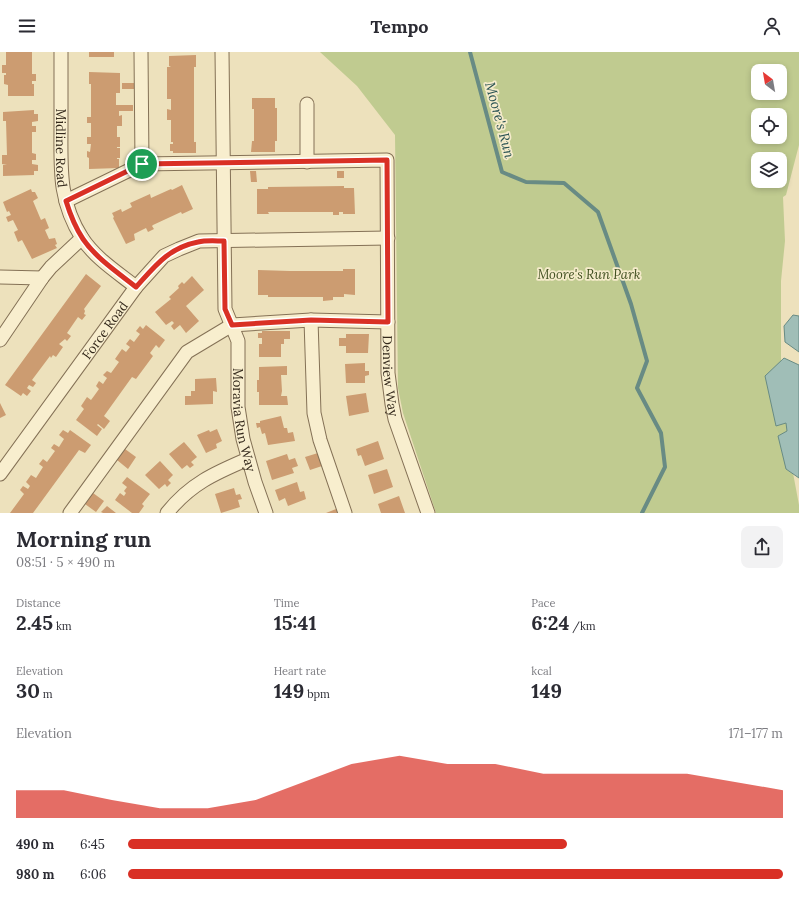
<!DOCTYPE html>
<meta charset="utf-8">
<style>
body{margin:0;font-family:Lora,serif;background:#f2f2f3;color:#2b2b33;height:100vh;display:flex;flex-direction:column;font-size:15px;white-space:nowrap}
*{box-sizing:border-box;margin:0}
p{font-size:13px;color:#7c7c81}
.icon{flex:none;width:22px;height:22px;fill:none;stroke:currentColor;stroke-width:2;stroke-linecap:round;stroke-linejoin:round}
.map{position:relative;height:461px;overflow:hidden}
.details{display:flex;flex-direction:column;background:#fff;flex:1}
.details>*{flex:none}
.needle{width:26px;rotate:329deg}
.fabs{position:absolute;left:751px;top:12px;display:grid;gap:8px}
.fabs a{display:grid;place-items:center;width:36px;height:36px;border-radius:8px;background:#fff;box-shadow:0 2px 6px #0003;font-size:20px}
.pin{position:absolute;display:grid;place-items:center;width:34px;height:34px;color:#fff;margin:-17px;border:2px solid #fff;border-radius:50%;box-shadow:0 1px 4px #0007}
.round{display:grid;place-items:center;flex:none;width:42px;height:42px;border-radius:8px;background:#f2f2f3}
.overview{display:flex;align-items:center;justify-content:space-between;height:68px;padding:0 16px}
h1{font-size:22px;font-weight:700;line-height:30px}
.stats{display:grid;grid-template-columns:repeat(3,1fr);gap:6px;height:68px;padding:4px 16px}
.stats div{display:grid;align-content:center}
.stats b{font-size:20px;font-weight:700}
.stats small{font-size:11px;font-weight:400}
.stats p{font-size:11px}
.chart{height:112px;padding:8px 16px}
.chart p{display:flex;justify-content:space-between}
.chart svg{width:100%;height:72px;margin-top:4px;fill:#d93025;opacity:.7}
ul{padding:0 16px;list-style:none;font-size:13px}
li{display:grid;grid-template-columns:64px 48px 1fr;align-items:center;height:30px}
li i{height:10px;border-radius:5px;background:#d93025}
header{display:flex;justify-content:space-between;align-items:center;height:52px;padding:0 16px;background:#fff;font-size:18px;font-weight:700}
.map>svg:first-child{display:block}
.green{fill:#c0cb90;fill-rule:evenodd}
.water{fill:#a0beb7;stroke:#688b84}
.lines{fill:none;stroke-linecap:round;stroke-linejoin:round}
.stream{stroke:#688b84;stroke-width:4}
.building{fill:#cc9c71}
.minor-casing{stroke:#847156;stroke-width:15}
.minor{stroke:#f8eece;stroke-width:13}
.route-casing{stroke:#fff;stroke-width:8}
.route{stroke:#d93025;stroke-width:5}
.labels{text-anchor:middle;stroke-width:3.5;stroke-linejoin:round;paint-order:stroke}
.street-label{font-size:13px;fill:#33281b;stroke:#f5ebcb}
.park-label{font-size:13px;font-style:italic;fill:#415021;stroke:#f5ebcb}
.water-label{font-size:14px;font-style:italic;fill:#2a5353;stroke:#f5ebcb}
</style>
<header><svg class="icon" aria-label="menu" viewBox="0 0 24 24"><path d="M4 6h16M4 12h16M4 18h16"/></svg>Tempo<svg class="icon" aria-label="person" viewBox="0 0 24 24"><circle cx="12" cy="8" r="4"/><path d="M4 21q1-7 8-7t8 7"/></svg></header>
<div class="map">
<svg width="799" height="461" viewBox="0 0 799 461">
<rect width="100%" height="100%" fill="#ede1bc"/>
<!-- green -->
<path class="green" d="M320,0H799V93L786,143L783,145L785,189L781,229V312L790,405L799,453V461H436L403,361L398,336L395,83L357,34ZM758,19H780V41H758ZM758,63H780V85H758ZM758,107H780V129H758Z"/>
<!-- water -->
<path class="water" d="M793,263L799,264V300L785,290L784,274Z
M784,306L799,313V426L786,417L778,384L787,379L786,371L776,374L765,324Z"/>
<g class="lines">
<!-- stream -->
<path class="stream" d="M470,0L502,120L526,130L564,131L598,160L631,252L647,309L637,336L661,381L665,415L642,461"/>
</g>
<!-- building -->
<path class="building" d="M6,0H32V22H36V29H32V32H34V44H8V33L4,32V23H6V21H2V13H6Z
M89,0H114V5H89Z
M196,3V15H194V90H196V101H173V99H170V92H173V90H171V68H167V57L171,58V47H167V15H171L169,14V4Z
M89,20L120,21V41H116V53H133V59H119V64L122,63V74H117V85H120V95H117V96H120V106H117V107H119V116L89,117V106L87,105V99L90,100L91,92H87V85H91V71H87V65H91V32H89Z
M122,31H136V37H122Z
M252,46H275V56H277V89H275V100H251L252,89H254V57H252Z
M34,58V62H38V69L32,70V74H36V80H32V101L36,102V108H32V112L38,113V119H34V123L3,124V113H7L2,112V103H7L6,69H3V60Z
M250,119H256L257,130H251Z
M337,119H344V126H337Z
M182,133L193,157L182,162L181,160L153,173L152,174L154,177L148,180L146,176L134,182L135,188L126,192L113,166L114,165L112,161L121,157L122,160L132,155L130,151L150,142L151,146L171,137L172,138Z
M344,134V136H354L355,162H343V160H339V163H333V160H268L269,162H257V137H268V135Z
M31,137L32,140H35L38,146L33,149L41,168L45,166L49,176L45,178L49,187L55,186L57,192L55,193L57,196L32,207L22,188L18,190L14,180L18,178L13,168L8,170L6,165L11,163L9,159L7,160L3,150Z
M343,217H355V243L344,242V245H333V248L323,249V245H268V243H258V218L290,219H343Z
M86,222L101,234L84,257L85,259L84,262L86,263L82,268L78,265L67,281L71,284L67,289L65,287L59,292L63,295L56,305L53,303L51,306L50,304L32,328L36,331L33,335L29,333L27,336L31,339L27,344L23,341L21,344L5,333Z
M192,224L204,238L186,254L199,269L186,281L180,273L174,278L171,274L174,271L172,269L166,273L155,260L171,247L169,245L179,236L178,234L182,230L184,232Z
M146,273L165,288L159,296L156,293L150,301L153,304L136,327L132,325L104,364L110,369L104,377L98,372L97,373L102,377L97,384L76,368L84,357L81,354L87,345L91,348L94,344L99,337L96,334L99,329L103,332L107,326L103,323L107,319L111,321L119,310L115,307L122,297L126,300L130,295L126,292L130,287L134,290L140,282L136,279L140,274L143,277Z
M262,279H290V287H284V292H281V305H259V292H262V286H258V281H262Z
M346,282H369L368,301H346V294H339V286H346Z
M365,311V319H369V323L365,324V331H346L345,312Z
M287,314V323H281L282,339L281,344H287L288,353H259V340H257V328H259V315Z
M216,326L217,340L213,339V352L185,353V344H191V339H195V327Z
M366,341L369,360L349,364L346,344Z
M0,351L6,363L0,366Z
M281,364L284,376H287L288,381L293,380L295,389L268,393L265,381L262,382L260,375L257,376L256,371H260V369Z
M217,377L222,389L216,392L217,396L206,401L197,383L209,378L210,380Z
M63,378L68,381L70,378L91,393L85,401L79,398L33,461H10L24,442L20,438L23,434L28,437L30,434L26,430L31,423L36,426L43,415L39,412L43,407L47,410L55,399L51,396L54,392L59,395L64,387L59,383Z
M378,389L384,407L365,414L361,403L358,404L356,397Z
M184,390L197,405L191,410L194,413L190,416L187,413L182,417L169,402Z
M125,397L136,405L128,417L117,408Z
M318,401L322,414L310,418L305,405Z
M287,402L289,408L295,406L298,414L292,416L294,421L272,428L266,409Z
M160,409L173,423L168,428L171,431L167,435L165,432L159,437L145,423Z
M387,417L393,435L374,442L368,423Z
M127,425L150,442L142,452L144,454L139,461H132L115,448L120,441L124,444L126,441L124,439L127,435L122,431Z
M297,430L300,440L304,439L306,447L288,454L285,446L279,449L275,438Z
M234,436L236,443L240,442L242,447L238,448L240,455L221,461L215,442Z
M93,441L104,449L96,460L85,452Z
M399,444L405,461H381L378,452Z
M107,454L116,461H103L101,460Z
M336,457L338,461H326Z"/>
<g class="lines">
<defs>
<g id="minor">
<path id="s1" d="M61,0C61,24 61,49 61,73C61,116 58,148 82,186C95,206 117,220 136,235"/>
<path id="s2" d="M222,0L225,257L238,289V355L243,387L255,430L266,461"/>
<path d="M307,110V52"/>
<path id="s3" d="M142,112L387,108L388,321L392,352L395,367L428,461"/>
<path d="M66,149L142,112L141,0"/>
<path d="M0,225L42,226"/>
<path d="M311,268L314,361L320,388L345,461"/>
<path d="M0,288L42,226L51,215L82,186"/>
<path id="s4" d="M0,422L136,235L164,204L179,197L199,189L388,186"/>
<path d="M70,461L187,300L232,273L311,268L388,270"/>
<path d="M167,461C190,432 215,421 248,407"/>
</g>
</defs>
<!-- minor casing -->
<use href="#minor" class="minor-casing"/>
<!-- minor -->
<use href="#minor" class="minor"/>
</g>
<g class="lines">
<defs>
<path id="route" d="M387,108L388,270L311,268L232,273L225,257L224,189C216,189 206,188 198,190C168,196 155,214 136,235C117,220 96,206 83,187C75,175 70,162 66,149L142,112Z"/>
</defs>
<!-- route casing -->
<use href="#route" class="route-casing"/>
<!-- route -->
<use href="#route" class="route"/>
</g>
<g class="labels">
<!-- street labels -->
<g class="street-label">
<text dy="5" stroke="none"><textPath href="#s1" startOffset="96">Midline Road</textPath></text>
<text dy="5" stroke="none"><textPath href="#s4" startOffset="178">Force Road</textPath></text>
<text dy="5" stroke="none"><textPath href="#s3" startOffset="461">Denview Way</textPath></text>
<text dy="5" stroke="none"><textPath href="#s2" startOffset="371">Moravia Run Way</textPath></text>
</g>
<!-- park labels -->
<g class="park-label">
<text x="589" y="227">Moore's Run Park</text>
</g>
<!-- water labels -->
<g class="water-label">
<text transform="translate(500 68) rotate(75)" y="5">Moore's Run</text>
</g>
</g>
</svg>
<div class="fabs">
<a><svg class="needle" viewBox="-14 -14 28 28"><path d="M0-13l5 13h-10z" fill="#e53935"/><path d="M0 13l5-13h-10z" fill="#7c7c81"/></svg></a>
<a><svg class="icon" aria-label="locate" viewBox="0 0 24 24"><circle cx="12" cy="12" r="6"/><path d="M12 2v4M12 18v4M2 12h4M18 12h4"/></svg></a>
<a><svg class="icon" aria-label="layers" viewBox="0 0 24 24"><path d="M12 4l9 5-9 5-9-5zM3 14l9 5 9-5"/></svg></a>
</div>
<div class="pin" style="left:142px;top:112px;background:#1e9e55"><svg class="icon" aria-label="arrive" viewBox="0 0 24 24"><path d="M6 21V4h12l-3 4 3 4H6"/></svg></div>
</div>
<section class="details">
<div class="overview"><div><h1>Morning run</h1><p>08:51 · 5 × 490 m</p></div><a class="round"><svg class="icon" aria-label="share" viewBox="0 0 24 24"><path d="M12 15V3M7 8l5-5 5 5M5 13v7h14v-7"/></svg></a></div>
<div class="stats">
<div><p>Distance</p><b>2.45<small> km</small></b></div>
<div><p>Time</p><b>15:41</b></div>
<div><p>Pace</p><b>6:24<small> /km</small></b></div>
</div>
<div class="stats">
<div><p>Elevation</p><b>30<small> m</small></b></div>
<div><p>Heart rate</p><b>149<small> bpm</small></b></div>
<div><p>kcal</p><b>149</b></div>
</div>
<div class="chart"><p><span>Elevation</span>171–177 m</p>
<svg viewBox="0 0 160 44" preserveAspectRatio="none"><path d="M0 44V27L10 27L20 33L30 38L40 38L50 33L60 22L70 11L80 6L90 11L100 11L110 17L120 17L130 17L140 17L150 22L160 27V44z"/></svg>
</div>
<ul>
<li><b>490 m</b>6:45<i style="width:67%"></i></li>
<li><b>980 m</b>6:06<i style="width:100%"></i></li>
</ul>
</section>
